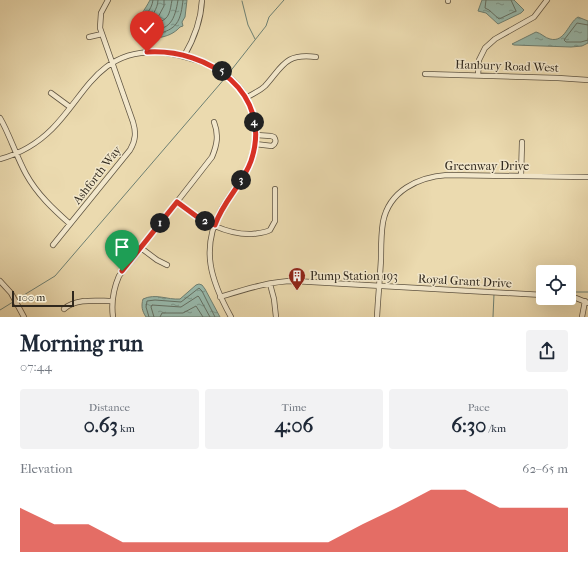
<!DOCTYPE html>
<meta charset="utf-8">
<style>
body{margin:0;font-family:"IM FELL French Canon",serif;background:#f2f2f3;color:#1f2937;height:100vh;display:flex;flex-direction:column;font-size:15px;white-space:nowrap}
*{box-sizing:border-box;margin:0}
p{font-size:13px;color:#747a83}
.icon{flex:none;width:22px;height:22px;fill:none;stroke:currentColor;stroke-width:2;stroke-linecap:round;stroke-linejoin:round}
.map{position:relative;height:317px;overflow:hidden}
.drawer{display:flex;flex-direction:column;background:#fff;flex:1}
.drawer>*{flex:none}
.controls{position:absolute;left:536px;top:265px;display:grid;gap:8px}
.controls a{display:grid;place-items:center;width:40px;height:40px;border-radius:4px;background:#fff;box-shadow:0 4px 16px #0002;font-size:20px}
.scale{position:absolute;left:12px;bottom:10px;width:62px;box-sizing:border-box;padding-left:4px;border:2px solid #30281d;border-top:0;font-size:11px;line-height:14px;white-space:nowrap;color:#30281d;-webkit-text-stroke:3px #f2e7cb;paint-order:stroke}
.pin{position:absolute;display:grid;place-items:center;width:34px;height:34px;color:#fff;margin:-41px -17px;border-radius:50% 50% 50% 0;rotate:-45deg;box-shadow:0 0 4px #0007}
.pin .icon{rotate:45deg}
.km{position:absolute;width:20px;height:20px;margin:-10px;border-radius:50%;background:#222;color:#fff;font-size:11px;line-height:20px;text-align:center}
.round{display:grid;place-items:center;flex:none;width:42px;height:42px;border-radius:4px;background:#f2f2f3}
.overview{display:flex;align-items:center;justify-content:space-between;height:68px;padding:0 20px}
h1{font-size:22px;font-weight:700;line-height:30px}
.stats{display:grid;grid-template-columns:repeat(3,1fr);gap:6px;height:68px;padding:4px 20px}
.stats div{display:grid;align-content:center;border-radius:4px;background:#f2f2f3;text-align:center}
.stats b{font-size:20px;font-weight:700}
.stats small{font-size:11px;font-weight:400}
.stats p{font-size:11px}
.chart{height:112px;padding:8px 20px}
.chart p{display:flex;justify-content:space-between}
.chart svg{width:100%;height:72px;margin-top:4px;fill:#d93025;opacity:.7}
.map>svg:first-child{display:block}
.water{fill:url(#water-ripples);stroke:#6e8073}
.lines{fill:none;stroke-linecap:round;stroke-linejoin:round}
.shore{stroke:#647165;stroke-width:1}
.stream{stroke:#6e8073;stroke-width:1}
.minor-casing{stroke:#5f5442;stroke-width:6}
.minor{stroke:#f2e7cb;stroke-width:4.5}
.route-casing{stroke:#fff;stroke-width:8}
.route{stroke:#d93025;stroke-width:5}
.labels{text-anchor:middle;stroke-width:3;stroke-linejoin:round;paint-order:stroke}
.street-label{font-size:12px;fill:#30281d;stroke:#f2e7cb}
.poi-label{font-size:12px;fill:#30281d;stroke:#f2e7cb;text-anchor:start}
</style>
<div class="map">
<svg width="588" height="317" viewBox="0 0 588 317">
<defs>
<pattern id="water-ripples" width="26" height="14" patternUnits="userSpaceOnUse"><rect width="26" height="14" fill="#98baad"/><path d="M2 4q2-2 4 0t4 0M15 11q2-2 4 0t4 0" fill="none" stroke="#7c978c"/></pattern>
</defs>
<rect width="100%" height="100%" fill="#ebdaaf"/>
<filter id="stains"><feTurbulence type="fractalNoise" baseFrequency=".005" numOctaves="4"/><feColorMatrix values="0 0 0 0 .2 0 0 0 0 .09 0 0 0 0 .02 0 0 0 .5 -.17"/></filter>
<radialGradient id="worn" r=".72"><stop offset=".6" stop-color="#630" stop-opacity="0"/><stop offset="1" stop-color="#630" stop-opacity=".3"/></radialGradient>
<!-- water -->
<path class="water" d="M150,0H187L185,17L182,22L183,26L180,27C170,39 145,43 136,28C138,17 145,10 150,0Z
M482,0H514L524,10L521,13L498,24L486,13L478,11Z
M578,17L588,21V43L582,46L571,47L514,45L512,44L536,32C541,33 545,38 550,39C565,43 568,23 578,17Z
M199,284L202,285L205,289L220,317H146C142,311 141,306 143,299C156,293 167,300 180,299L196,285Z"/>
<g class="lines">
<!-- shore -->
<path class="shore" d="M153,0C152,11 142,17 140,27C146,39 170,33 176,24C181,18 182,8 183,0
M158,0C158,9 151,17 146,24L147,28C170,33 175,19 178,0
M164,0V6L157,19L158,22C170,20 170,10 172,0
M486,0L485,8L489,10L499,19L516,11L511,0
M588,25L577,23L564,40L566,42H581L588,40
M149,317L146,307L147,301L155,300L181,302L199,288L202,291L215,317
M154,317L151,307L152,305L181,307L198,296L199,297L210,317
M160,317L162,313H183L196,306L203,317"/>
<!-- stream -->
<path class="stream" d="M242,1L248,25L255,39
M229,73L266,26L269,17L284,0
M569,292H588
M19,298L55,276L226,77
M0,310L13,302
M493,317L494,294"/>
<defs>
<path id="minor" d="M448,1V0
M89,37L102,34
M184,56C194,39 201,20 202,0
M425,74L558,78L588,80
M478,75L479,60L485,48L495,39L534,17L547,0
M51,93L70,107
M246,98C252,94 260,91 265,86C283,66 285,53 316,57
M0,118C10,135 16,156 26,174C37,194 53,209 70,224
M255,144L272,146C275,144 277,141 274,137L271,136L256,135
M0,159C19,154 38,143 52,129C85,96 97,52 154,52C166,52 178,55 189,58C213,64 235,77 247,99C258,121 257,146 248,169C239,183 229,196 221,210C200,249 211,281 231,317
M521,176L522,142
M177,202C198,219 225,235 252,234C259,233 265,233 270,230L275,221V189
M53,245L130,150C136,140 136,132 133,122L100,28L101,13L108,0
M141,248L157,260L167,265
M0,281L11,293L24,317
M270,284L274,299L276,317
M220,297C243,290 270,281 294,281L543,295
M569,297L576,298L588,303
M64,309C76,298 97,301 112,301
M113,317C111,302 113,290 119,276L212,157C217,145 219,135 214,122
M377,317C378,298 380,278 381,259C381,247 381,234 383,222C389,191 418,177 447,175L588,177
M582,317L585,301"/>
</defs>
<!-- minor casing -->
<use href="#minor" class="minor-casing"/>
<!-- minor -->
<use href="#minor" class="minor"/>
</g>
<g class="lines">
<defs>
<path id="route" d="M122,271L177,202L196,216L215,225C223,201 243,184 251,161C274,93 208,48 147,52"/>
</defs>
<!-- route casing -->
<use href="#route" class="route-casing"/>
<!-- route -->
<use href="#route" class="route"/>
</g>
<!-- icons -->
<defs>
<symbol id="building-pin" viewBox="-11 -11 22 30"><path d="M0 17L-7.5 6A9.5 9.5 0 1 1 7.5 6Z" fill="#8f2418" stroke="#f2e7cb"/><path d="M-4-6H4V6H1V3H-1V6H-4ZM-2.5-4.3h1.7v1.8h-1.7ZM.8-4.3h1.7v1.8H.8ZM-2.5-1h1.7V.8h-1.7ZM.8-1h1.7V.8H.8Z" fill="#fff"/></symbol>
</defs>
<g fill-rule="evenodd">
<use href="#building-pin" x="287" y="266" width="20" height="27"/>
</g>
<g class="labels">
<!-- street labels -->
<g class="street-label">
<text transform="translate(507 66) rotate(2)" y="4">Hanbury Road West</text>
<text x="487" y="170">Greenway Drive</text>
<text transform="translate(97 175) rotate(-52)" y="4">Ashforth Way</text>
<text transform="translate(465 281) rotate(3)" y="4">Royal Grant Drive</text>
</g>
<!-- poi labels -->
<g class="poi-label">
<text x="310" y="280">Pump Station 193</text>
</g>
</g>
<rect width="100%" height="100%" filter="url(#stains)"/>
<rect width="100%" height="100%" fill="url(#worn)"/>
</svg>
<div class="controls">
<a><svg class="icon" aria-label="locate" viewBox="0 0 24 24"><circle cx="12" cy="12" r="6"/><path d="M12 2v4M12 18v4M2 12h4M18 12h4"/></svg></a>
</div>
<div class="scale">100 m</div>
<div class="pin" style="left:122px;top:271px;background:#1e9e55"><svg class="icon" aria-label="arrive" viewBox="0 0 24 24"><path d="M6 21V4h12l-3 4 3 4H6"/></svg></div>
<div class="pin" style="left:147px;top:52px;background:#d93025"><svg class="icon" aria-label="check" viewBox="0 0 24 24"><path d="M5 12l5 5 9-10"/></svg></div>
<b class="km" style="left:160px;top:223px">1</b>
<b class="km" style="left:205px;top:221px">2</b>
<b class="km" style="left:241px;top:180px">3</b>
<b class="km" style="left:254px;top:122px">4</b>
<b class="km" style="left:222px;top:71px">5</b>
</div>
<section class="drawer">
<div class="overview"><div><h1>Morning run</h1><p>07:44</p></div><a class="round"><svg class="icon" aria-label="share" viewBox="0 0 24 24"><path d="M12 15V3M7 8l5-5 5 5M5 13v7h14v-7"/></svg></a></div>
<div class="stats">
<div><p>Distance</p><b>0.63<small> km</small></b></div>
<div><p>Time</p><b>4:06</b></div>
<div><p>Pace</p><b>6:30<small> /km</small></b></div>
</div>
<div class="chart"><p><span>Elevation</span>62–65 m</p>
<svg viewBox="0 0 160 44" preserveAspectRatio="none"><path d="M0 44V17L10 27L20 27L30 38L40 38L50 38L60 38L70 38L80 38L90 38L100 27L110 17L120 6L130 6L140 17L150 17L160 17V44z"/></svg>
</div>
</section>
